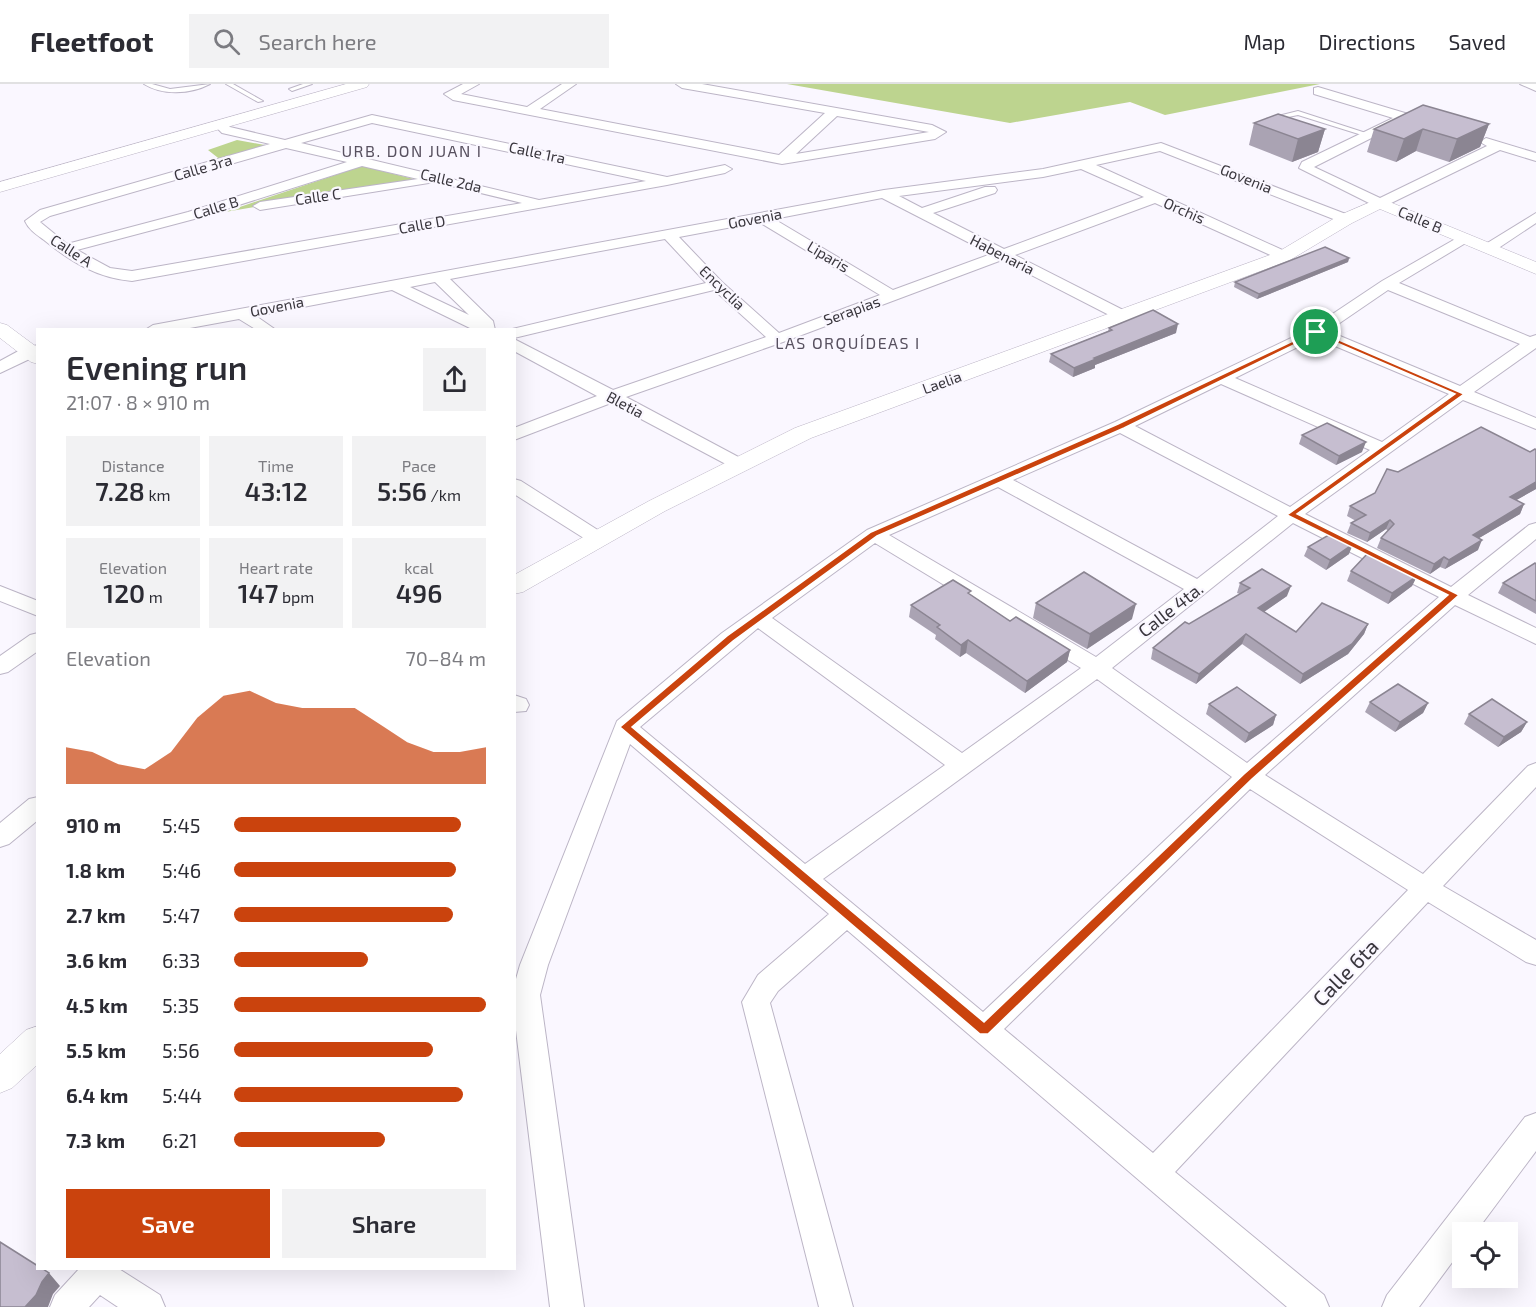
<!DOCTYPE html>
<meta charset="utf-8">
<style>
body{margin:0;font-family:"Exo 2",sans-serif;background:#f2f2f3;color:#2b2b33;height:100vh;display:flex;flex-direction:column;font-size:22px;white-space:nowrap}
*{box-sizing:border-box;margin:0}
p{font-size:20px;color:#7c7c81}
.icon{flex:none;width:33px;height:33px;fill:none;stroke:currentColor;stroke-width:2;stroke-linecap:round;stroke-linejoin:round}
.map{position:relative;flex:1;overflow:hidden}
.sheet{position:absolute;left:36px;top:244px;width:480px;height:942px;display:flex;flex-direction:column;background:#fff;border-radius:0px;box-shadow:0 6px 24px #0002}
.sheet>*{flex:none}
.controls{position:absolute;left:1452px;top:1138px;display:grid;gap:12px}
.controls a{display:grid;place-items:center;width:66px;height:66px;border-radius:0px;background:#fff;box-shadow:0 6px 24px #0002;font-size:30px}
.pin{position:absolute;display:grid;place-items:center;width:51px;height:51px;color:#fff;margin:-26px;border:3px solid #fff;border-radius:50%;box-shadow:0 2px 6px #0007}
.round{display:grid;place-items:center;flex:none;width:63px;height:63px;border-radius:0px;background:#f2f2f3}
.headline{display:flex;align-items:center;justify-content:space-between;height:102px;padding:0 30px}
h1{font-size:33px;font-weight:600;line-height:45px}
.metrics{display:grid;grid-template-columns:repeat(3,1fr);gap:9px;height:102px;padding:6px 30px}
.metrics div{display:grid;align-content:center;border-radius:0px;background:#f2f2f3;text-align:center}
.metrics b{font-size:26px;font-weight:600}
.metrics small{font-size:16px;font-weight:400}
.metrics p{font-size:16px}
.chart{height:168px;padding:12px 30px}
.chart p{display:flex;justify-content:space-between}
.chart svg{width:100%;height:108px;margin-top:6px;fill:#ca430d;opacity:.7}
.button{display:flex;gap:12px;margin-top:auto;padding:12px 30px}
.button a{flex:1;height:69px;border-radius:0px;background:#ca430d;color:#fff;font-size:24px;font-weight:600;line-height:69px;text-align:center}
.button a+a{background:#f2f2f3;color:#2b2b33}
ul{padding:0 30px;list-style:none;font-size:20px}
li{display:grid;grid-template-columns:96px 72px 1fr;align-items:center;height:45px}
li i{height:15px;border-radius:8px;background:#ca430d}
header{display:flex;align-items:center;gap:36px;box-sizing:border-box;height:84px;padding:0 30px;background:#fff;border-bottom:2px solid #e1e1e2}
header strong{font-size:28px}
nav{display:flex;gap:33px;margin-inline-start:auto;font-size:21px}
.search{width:420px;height:54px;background:#f2f2f3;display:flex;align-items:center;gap:15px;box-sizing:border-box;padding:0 21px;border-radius:0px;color:#7c7c81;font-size:22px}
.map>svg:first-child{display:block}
.green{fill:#bdd48f}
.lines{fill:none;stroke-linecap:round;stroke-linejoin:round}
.service-casing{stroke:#bcb5c6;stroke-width:2}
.minor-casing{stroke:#bcb5c6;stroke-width:2}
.tertiary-casing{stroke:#bcb5c6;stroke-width:1}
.service{fill:#fff;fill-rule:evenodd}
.minor{fill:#fff;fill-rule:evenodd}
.tertiary{fill:#fff;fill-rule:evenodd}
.wall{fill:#aaa3b3}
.shaded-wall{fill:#8b8592}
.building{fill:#c6bed0;stroke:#8b8592;stroke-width:1.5}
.route{fill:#ca430d;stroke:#fff;stroke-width:1.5;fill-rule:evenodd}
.labels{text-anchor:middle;stroke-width:4.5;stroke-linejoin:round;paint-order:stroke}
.far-street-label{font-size:15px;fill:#39363d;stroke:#faf7ff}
.far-neighbourhood-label{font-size:16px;letter-spacing:1.5px;fill:#585160;stroke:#faf7ff}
.street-label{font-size:18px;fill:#39363d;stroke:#faf7ff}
.near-street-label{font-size:21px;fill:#39363d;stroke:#faf7ff}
</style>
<header>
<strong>Fleetfoot</strong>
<div class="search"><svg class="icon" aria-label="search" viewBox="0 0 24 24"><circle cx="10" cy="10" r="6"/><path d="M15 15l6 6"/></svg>Search here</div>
<nav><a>Map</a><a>Directions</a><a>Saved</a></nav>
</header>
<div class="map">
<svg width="1536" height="1223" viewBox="0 0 1536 1223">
<rect width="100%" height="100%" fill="#faf7ff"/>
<!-- green -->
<path class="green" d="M787,0H1320L1165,31L1130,18L1010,39Z
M237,56L270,62L222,77L208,66Z
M362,82L418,96L225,128Z"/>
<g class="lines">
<defs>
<path id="service" d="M144,0H152L170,5L210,0C191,10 163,12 144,0Z
M226,0H233L263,17L258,18Z
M303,0H312L292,7L289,5Z
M1298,27L1369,50L1370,51L1365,52L1298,31L1269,37L1266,35Z"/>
<path id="minor" d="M463,0H479L461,10L527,23L562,0H576L540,25L779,71L825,29L682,4L676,0H702L932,41L946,48L935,55L782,80L453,16L444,10ZM837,32L929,48L796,70Z
M1520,0H1536V7Z
M1318,3L1415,32L1417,35L1411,39L1405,37L1314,83L1380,114L1487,62L1480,58L1486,54L1536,69V77L1500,66L1385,122H1375L1299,84L1302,78L1393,34L1314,10V4Z
M372,31L667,93L725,81L732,85L725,89L667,101L132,197C97,194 71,178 44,156C37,151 29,146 25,137L40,126L270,60L222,49L214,41L216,38H224L230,43L285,56ZM372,39L646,97L539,116L301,59ZM286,64L347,78L188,128L67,160L40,138L50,132ZM362,82L418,95L260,118L253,122L260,126L435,98L522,119L132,187L110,184L77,166L198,134Z
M1161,59L1351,132L1353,135L1351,138H1341L1160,67L1096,81L1289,169L1291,172L1284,176L1279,175L1155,119L1015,171L1127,228L1129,231L1127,234H1115L1002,176L783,258L626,313L744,376L746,380L744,384L737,386L611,319L514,356V344L597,312L514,267V255L613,306L766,253L714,206L514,254V246H508L706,199L665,155L450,195L493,237L495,246H474L392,206L256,232L276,246H257L239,235L179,246H145L153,241L884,106L1043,85ZM1081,85L1144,113L1004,165L933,129L995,109L997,106L995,103H985L922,124L899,112L1043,93ZM882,114L991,170L893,206L774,135ZM759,138L880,211L779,249L722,198L679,153ZM435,198L469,231L410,203Z
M1536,129V139L1494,167H1484L1482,164L1484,161Z
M1464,150L1471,154L1469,157L1399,199L1530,253L1536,251V264L1474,308L1536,334V345L1463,316L1305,430L1451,503L1529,441L1536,439V455L1468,511L1536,544V560L1455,521L1265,691L1423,790L1528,682L1536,679V703L1443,802L1536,856V881L1526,878L1428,818L1175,1088L1324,1211L1329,1223H1287L847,846L778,907L770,919L853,1223H819L742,918L758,891L829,830L630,660L548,881L540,911L584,1223H550L514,930V902L520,881L617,637L722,549L867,446L1115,338L1310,245L1382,197ZM1388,206L1520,260L1460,302L1328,247ZM1316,254L1449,310L1382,358L1235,294ZM1221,300L1370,366L1290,423L1135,342ZM1120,349L1278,432L1197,495L1013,396ZM998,403L1184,505L1096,573L889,451ZM1293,439L1439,513L1247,679L1112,584ZM875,459L1081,584L962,669L772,534ZM758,544L945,681L805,780L640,643ZM1097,595L1232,693L983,928L823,795ZM1250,705L1408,806L1153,1069L1004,945Z
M38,261V271L0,289V277L24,264Z
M514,395L521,397L604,450L607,454L604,458H590L514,410Z
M0,502L38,517V532L0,517Z
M38,549V567L8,588L0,590V572L30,551Z
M514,611L526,615L529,621L526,627L514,628Z
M38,713V736L9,760L0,763V739L29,715Z
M1536,1029V1067L1475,1149H1462V1165L1419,1223H1382L1387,1211L1525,1033Z
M79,1185H119L160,1211L165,1223H118L100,1211L89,1223H50L55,1211Z"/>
<path id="tertiary" d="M346,0H369L367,3L0,108V98Z
M1380,114L1536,178V190L1380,125L1352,139L1290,176L811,354L665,427L523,508L514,510V491L649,417L795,344L1278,168L1340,131Z
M0,239L7,241L38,264V280L31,278L0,254Z
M38,942V980L12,1004L0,1009V970L26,946Z"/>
</defs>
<!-- service casing -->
<use href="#service" class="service-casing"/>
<!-- minor casing -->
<use href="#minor" class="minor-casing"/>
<!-- tertiary casing -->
<use href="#tertiary" class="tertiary-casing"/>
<!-- service -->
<use href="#service" class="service"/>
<!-- minor -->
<use href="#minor" class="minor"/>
<!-- tertiary -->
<use href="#tertiary" class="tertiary"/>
</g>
<!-- wall -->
<path class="wall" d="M1254,39L1325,45L1318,68L1292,78L1249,61Z
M1489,40L1480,63L1449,78L1416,67L1396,78L1367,68L1374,45Z
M1349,174L1348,178L1257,215L1234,203L1235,198Z
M1109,244L1176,249L1095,281V284L1073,293L1049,278L1051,270L1108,247Z
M1302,351L1362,368L1336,381L1299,360Z
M1536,366V405L1516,416L1524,420L1520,430L1479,454L1478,466L1445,485L1440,483L1430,490L1377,464L1381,454L1388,447L1386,445L1367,458L1347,449L1351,439L1356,437L1347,432L1350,422L1375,409L1398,388L1530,368Z
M1308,463L1349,470L1326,486L1304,472Z
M1536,480V530L1498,509L1503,499Z
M1351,487L1417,492L1412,502L1388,520L1347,497Z
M1240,499L1287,512L1264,528L1296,548L1368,540L1364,550L1348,570L1300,600L1242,560L1196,600L1151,575L1153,564L1189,540L1240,510L1237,509Z
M970,511L1010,537L1070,566L1067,578L1025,609L966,569L960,573L935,555L936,551L909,533L911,521Z
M1036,519L1132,535L1087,565L1033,534Z
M1370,618L1428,619L1423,629L1395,648L1365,628Z
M1209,620L1276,631L1273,641L1245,659L1206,630Z
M1469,630L1527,638L1521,648L1498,663L1464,640Z"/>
<!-- shaded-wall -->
<path class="shaded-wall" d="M1489,40L1480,63L1449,78L1457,55Z
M1325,45L1318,68L1292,78L1298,55Z
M1423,45L1416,67L1396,78L1404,55Z
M1349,174L1348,178L1257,215L1259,210Z
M1178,240L1176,249L1095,281V284L1073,293L1074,284L1094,274Z
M1366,358L1362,368L1336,381L1339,372Z
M1536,398V405L1506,422L1510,413Z
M1524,420L1520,430L1469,460L1473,451Z
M1390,436L1386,445L1367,458L1370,449Z
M1482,456L1478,466L1445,485L1449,476Z
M1353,460L1349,470L1326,486L1330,476Z
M1444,473L1440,483L1430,490L1434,480Z
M1417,492L1412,502L1388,520L1392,509Z
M1291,502L1287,512L1255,534L1258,524Z
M1136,520L1132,535L1087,565L1090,550Z
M1368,540L1364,550L1348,570L1300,600L1303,590Z
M1246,550L1242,560L1196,600L1199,590Z
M968,556L966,569L960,573L961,561Z
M1070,566L1067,578L1025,609L1027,597Z
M1428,619L1423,629L1395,648L1400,638Z
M1276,631L1273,641L1245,659L1249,649Z
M1527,638L1521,648L1498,663L1504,653Z
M49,1189L60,1202L53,1210L48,1223H25L42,1198Z"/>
<!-- building -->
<path class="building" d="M1423,21L1489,40L1457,55L1423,45L1404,55L1374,45Z
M1278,30L1325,45L1298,55L1254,39Z
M1325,163L1349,174L1259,210L1235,198Z
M1153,226L1178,240L1094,274L1096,275L1074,284L1051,270L1112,246L1109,244Z
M1327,339L1366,358L1339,372L1302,351Z
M1481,343L1530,368L1535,365L1536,366V398L1510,413L1524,420L1473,451L1482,456L1449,476L1444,473L1434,480L1381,454L1394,440L1390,436L1370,449L1351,439L1366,431L1350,422L1375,409L1387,385L1398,388Z
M1332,449L1353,460L1330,476L1308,463Z
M1369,468L1417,492L1392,509L1351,487Z
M1535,479L1536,480V517L1503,499Z
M1262,485L1291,502L1258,524L1296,548L1322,519L1368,540L1352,560L1303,590L1246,550L1199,590L1153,564L1185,538L1189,540L1250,504L1240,499Z
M1084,488L1136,520L1090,550L1036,519Z
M953,496L971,507L968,509L1010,537L1016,533L1070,566L1027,597L968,556L961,561L937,543L940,541L911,521Z
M1398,600L1428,619L1400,638L1370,618Z
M1237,603L1276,631L1249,649L1209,620Z
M1492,615L1527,638L1504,653L1469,630Z
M0,1158L38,1182V1185H43L49,1189L42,1198L36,1211L25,1223H0Z"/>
<!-- route -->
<path class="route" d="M1316,246L1464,310L1297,430L1459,511L1252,695L988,950H980L620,643L727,552L871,448L1118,340ZM1316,250L1455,310L1287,431L1448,511L1244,690L984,938L632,643L733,557L877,452L1124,344Z"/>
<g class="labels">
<!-- far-street labels -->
<g class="far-street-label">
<text transform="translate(537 69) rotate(12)" y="5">Calle 1ra</text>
<text transform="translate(203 84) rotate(-16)" y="5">Calle 3ra</text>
<text transform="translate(1246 95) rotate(22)" y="5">Govenia</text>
<text transform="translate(451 97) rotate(13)" y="5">Calle 2da</text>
<text transform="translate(318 113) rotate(-8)" y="5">Calle C</text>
<text transform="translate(216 124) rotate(-17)" y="5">Calle B</text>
<text transform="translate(1184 127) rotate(24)" y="5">Orchis</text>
<text transform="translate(755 135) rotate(-11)" y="5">Govenia</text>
<text transform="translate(1420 136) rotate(23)" y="5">Calle B</text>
<text transform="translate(422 141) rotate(-10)" y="5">Calle D</text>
<text transform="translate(71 167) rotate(33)" y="5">Calle A</text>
<text transform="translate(1002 171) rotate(27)" y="5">Habenaria</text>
<text transform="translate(828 173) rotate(31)" y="5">Liparis</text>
<text transform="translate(722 204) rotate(44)" y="5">Encyclia</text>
<text transform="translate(277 223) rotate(-11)" y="5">Govenia</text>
<text transform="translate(852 227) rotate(-20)" y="5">Serapias</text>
<text transform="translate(942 299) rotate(-20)" y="5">Laelia</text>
<text transform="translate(625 321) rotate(28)" y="5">Bletia</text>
</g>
<!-- far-neighbourhood labels -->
<g class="far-neighbourhood-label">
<text x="412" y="73">URB. DON JUAN I</text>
<text x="848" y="265">LAS ORQUÍDEAS I</text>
</g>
<!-- street labels -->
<g class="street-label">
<text transform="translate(1171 526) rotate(-38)" y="6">Calle 4ta.</text>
</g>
<!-- near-street labels -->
<g class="near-street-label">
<text transform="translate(1346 889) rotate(-46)" y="7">Calle 6ta</text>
</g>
</g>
</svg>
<div class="controls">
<a><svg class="icon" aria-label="locate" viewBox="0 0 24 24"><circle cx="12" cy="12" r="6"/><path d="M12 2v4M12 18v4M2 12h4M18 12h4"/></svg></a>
</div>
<div class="pin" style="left:1316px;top:248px;background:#1e9e55"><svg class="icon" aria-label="arrive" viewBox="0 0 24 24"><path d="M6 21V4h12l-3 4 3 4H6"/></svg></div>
<section class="sheet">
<div class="headline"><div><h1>Evening run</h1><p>21:07 · 8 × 910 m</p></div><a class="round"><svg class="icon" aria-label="share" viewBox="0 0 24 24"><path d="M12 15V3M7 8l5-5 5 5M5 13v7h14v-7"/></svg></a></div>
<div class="metrics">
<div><p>Distance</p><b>7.28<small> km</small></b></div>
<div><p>Time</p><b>43:12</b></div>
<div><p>Pace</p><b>5:56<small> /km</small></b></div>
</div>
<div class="metrics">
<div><p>Elevation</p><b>120<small> m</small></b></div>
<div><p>Heart rate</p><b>147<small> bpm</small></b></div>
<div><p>kcal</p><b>496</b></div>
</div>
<div class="chart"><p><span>Elevation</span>70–84 m</p>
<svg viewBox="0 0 160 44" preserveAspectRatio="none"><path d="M0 44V29L10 31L20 36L30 38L40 31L50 17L60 8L70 6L80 11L90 13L100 13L110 13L120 20L130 27L140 31L150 31L160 29V44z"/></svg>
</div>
<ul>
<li><b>910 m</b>5:45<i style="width:90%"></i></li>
<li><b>1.8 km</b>5:46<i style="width:88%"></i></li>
<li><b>2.7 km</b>5:47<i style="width:87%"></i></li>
<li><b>3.6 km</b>6:33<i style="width:53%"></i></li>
<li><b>4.5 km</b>5:35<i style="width:100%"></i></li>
<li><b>5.5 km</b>5:56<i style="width:79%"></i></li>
<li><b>6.4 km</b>5:44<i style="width:91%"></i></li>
<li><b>7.3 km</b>6:21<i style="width:60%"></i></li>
</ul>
<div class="button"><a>Save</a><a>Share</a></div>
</section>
</div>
